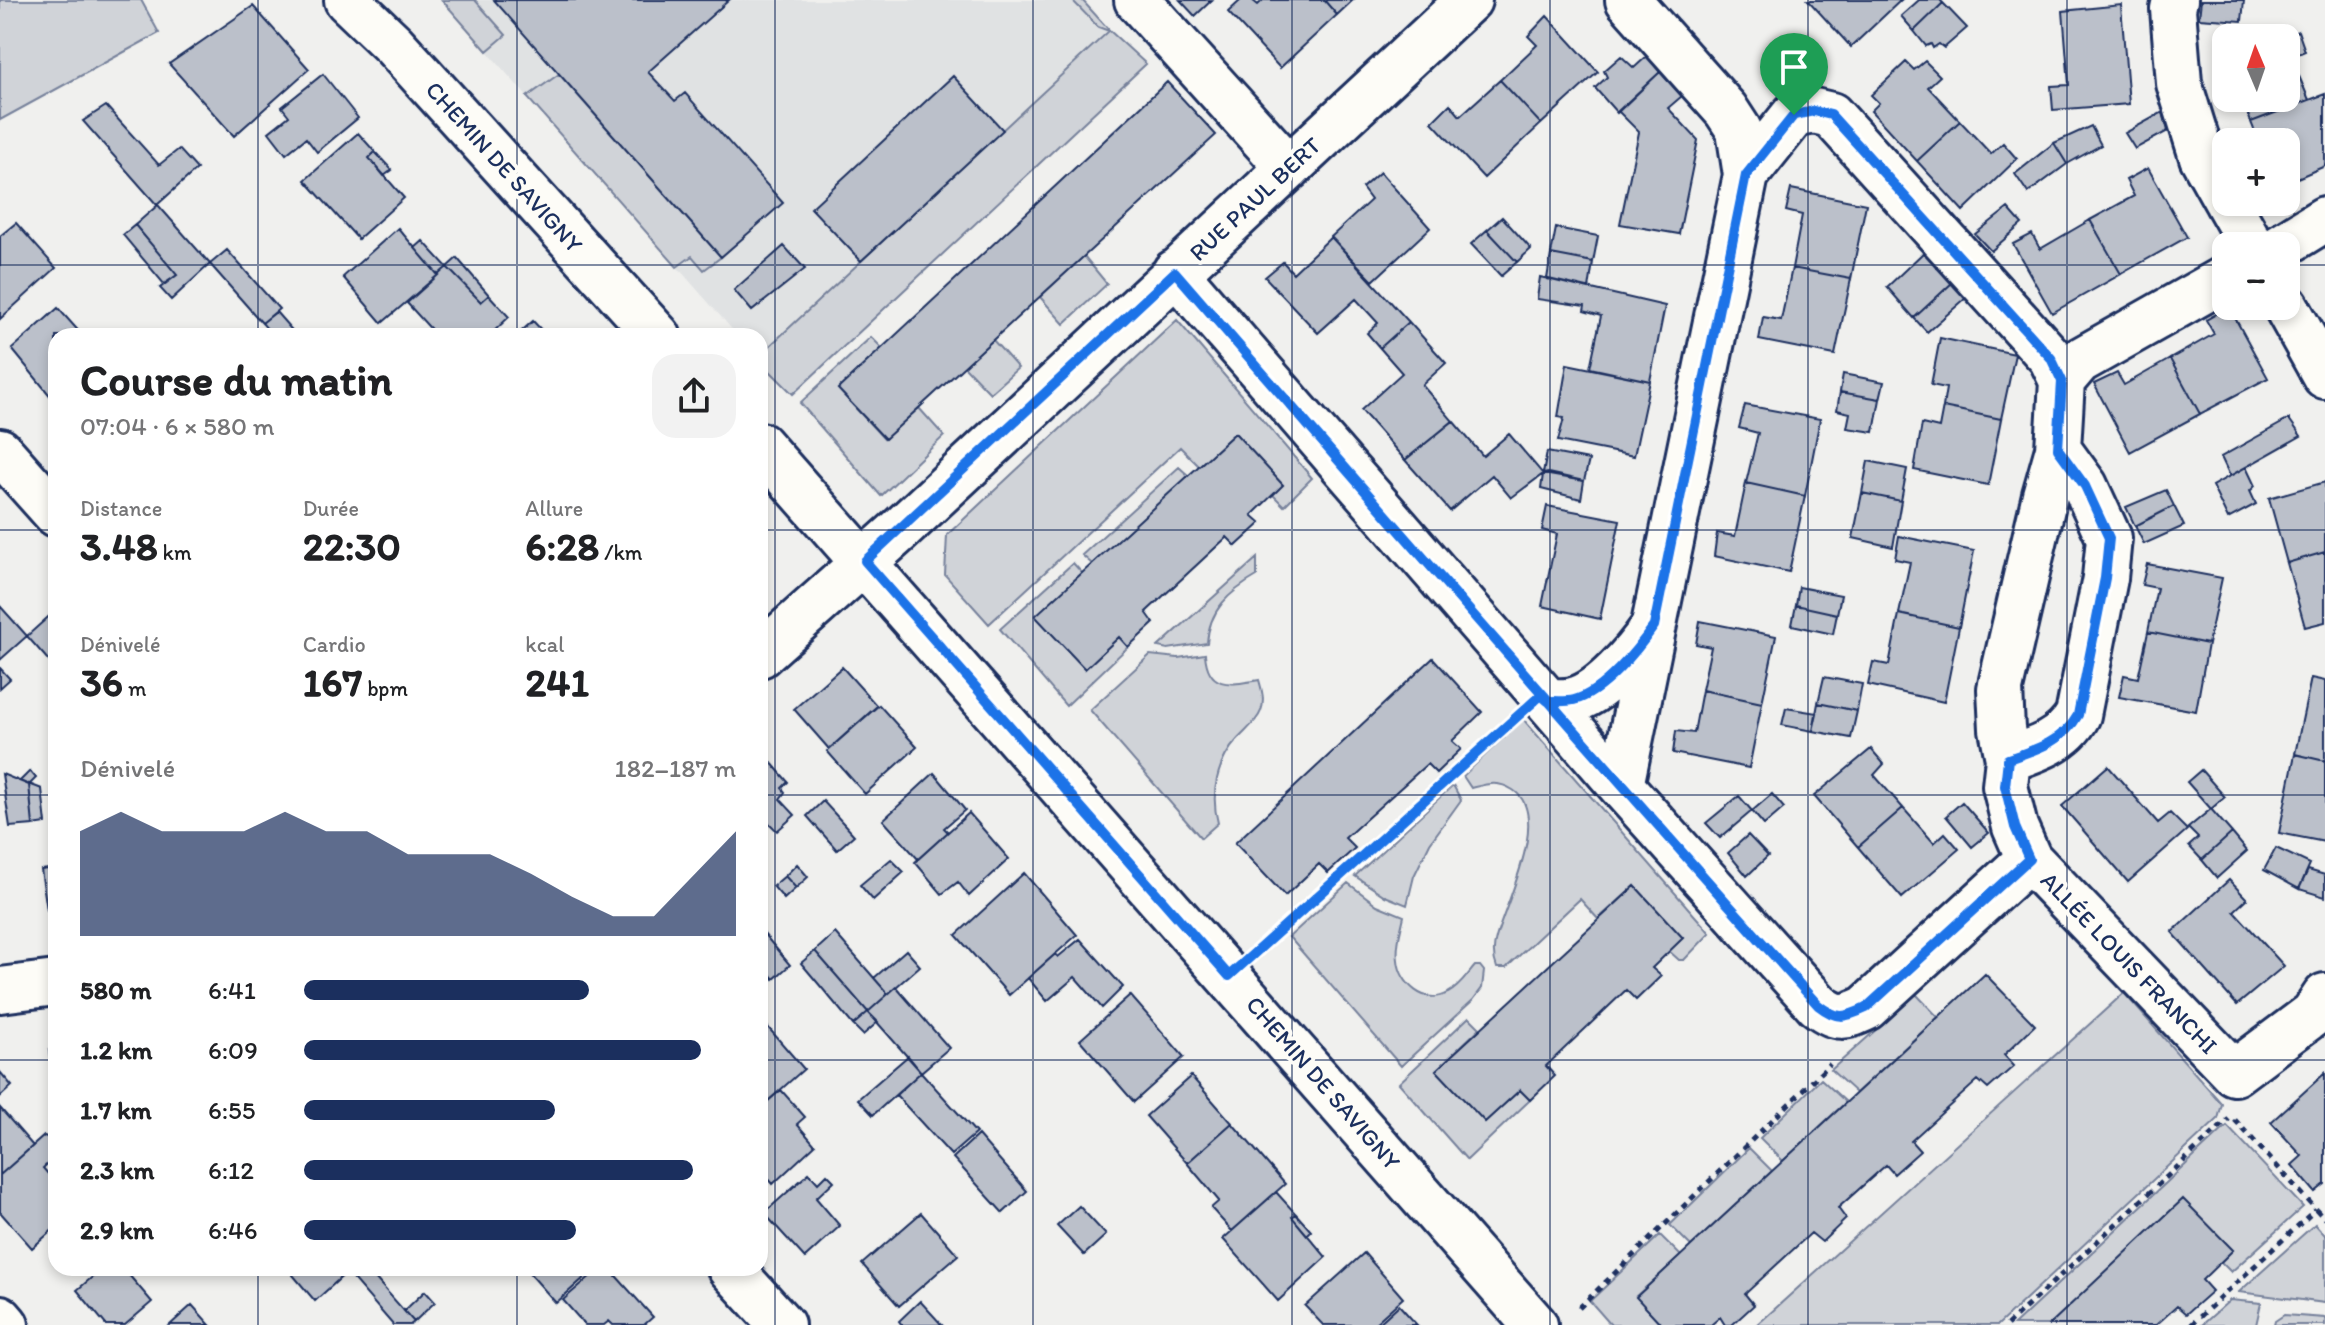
<!DOCTYPE html>
<html lang="fr">
<meta charset="utf-8">
<style>
body{margin:0;font-family:Itim,sans-serif;background:#f2f2f2;color:#202124;height:100vh;display:flex;flex-direction:column;font-size:30px;white-space:nowrap}
*{box-sizing:border-box;margin:0}
p{font-size:26px;color:#757577}
.icon{flex:none;width:44px;height:44px;fill:none;stroke:currentColor;stroke-width:2;stroke-linecap:round;stroke-linejoin:round}
.map{position:relative;flex:1;overflow:hidden}
.drawer{position:absolute;left:48px;top:328px;width:720px;height:948px;display:flex;flex-direction:column;background:#fff;border-radius:24px;box-shadow:0 4px 12px #0003}
.drawer>*{flex:none}
.needle{width:52px;rotate:358deg}
.controls{position:absolute;left:2212px;top:24px;display:grid;gap:16px}
.controls a{display:grid;place-items:center;width:88px;height:88px;border-radius:16px;background:#fff;box-shadow:0 4px 12px #0003;font-size:40px}
.pin{position:absolute;display:grid;place-items:center;width:68px;height:68px;color:#fff;margin:-82px -34px;border-radius:50% 50% 50% 0;rotate:-45deg;box-shadow:0 0 8px #0007}
.pin .icon{rotate:45deg}
.round{display:grid;place-items:center;flex:none;width:84px;height:84px;border-radius:24px;background:#f2f2f2}
.head{display:flex;align-items:center;justify-content:space-between;height:136px;padding:0 32px}
h1{font-size:44px;font-weight:700;line-height:60px}
.metrics{display:grid;grid-template-columns:repeat(3,1fr);gap:12px;height:136px;padding:8px 32px}
.metrics div{display:grid;align-content:center}
.metrics b{font-size:40px;font-weight:700}
.metrics small{font-size:22px;font-weight:400}
.metrics p{font-size:22px}
.chart{height:224px;padding:16px 32px}
.chart p{display:flex;justify-content:space-between}
.chart svg{width:100%;height:144px;margin-top:8px;fill:#1b2f5e;opacity:.7}
ul{padding:0 32px;list-style:none;font-size:26px}
li{display:grid;grid-template-columns:128px 96px 1fr;align-items:center;height:60px}
li i{height:20px;border-radius:10px;background:#1b2f5e}
.map>svg:first-child{display:block}
.built{fill:#e0e2e3}
.green{fill:#d0d3d8;stroke:#76819b;stroke-width:2}
.building{fill:#bbc0ca;stroke:#1b2f5e;stroke-width:2}
.lines{fill:none;stroke-linecap:round;stroke-linejoin:round}
.minor-casing{stroke:#1b2f5e;stroke-width:50}
.path{stroke:#1b2f5e;stroke-width:5;stroke-dasharray:6 6;stroke-linecap:butt}
.minor{stroke:#fdfcf7;stroke-width:44}
.route-casing{stroke:#fff;stroke-width:16}
.route{stroke:#1a73e8;stroke-width:10}
.grid{fill:none;stroke:#1b2f5e;stroke-width:2;stroke-opacity:0.55}
.labels{text-anchor:middle;stroke-width:8;stroke-linejoin:round;paint-order:stroke}
.street-label{font-size:24px;fill:#1b2f5e;stroke:#fdfcf7}
</style>
<div class="map">
<svg width="2325" height="1325" viewBox="0 0 2325 1325">
<rect width="100%" height="100%" fill="#f0f0ee"/>
<filter id="ink" filterUnits="userSpaceOnUse"><feTurbulence type="fractalNoise" baseFrequency=".0125" numOctaves="2"/><feDisplacementMap in="SourceGraphic" scale="16" xChannelSelector="R" yChannelSelector="G"/><feConvolveMatrix kernelMatrix="1 2 1 2 8 2 1 2 1" color-interpolation-filters="sRGB"/></filter>
<g filter="url(#ink)">
<!-- built -->
<path class="built" d="M442,0H1082L1110,31L760,355V336H738Z"/>
<!-- green -->
<path class="green" d="M0,0H141L159,33L0,120Z
M442,0H475L506,35L487,51Z
M1072,0H1082L1110,31L1146,64L793,394L760,361V355L1109,31L1098,27Z
M559,74L721,257L704,270L692,256L677,267L527,97Z
M1084,256L1107,284L1064,324L1040,297Z
M1177,320L1312,478L1284,506L1273,495L1283,485L1235,433L1199,466L1180,447L989,624L945,575L947,535Z
M871,337L882,348L838,389L884,439L919,408L944,436L881,496L800,403Z
M993,340L1018,368L990,393L964,366Z
M1179,467L1189,476L1092,564L1082,555Z
M1257,558V576C1229,592 1209,610 1207,643L1168,649L1158,647Z
M1073,563L1082,573L1036,616L1085,668L1119,637L1128,647L1066,706L1000,629Z
M1205,654C1208,690 1230,685 1259,680C1262,690 1265,701 1261,711C1257,722 1245,731 1237,740C1217,762 1210,794 1218,823L1201,838L1090,710L1150,655L1178,658Z
M1523,719L1710,933L1684,960H1679L1669,951L1683,938L1635,886L1598,919L1580,899L1506,968H1497C1493,958 1493,948 1496,938C1505,904 1552,815 1513,790C1498,780 1487,784 1471,788L1463,776Z
M1453,785L1461,800L1430,843L1414,876L1407,905L1385,896L1355,876Z
M1348,883L1377,905L1404,916C1401,930 1396,945 1398,960C1400,984 1425,1006 1448,993C1460,987 1467,975 1475,966H1480L1484,971L1482,988L1473,1000L1401,1066L1289,937Z
M2124,993L2222,1104L2218,1119L1998,1325H1757Z
M1916,994L1938,1017L1856,1093L1831,1070Z
M1469,1017L1480,1028L1436,1070L1485,1121L1520,1090L1530,1100L1467,1160L1399,1083Z
M1821,1079L1846,1102L1783,1161L1760,1138Z
M2227,1126L2303,1207L2231,1272L2221,1262L2233,1250L2183,1200L2049,1325H2014Z
M1749,1148L1772,1171L1691,1246L1670,1225Z
M2315,1224L2325,1235V1303L2239,1292Z
M1660,1235L1681,1256L1636,1296L1662,1325H1611L1590,1301Z
M2230,1300L2261,1303L2256,1325H2202Z
M2284,1315L2325,1318V1325H2274L2275,1321Z"/>
<!-- building -->
<path class="building" d="M494,0H729L648,72L675,101L685,93L783,203L721,257Z
M1180,0H1212L1195,16Z
M1241,0H1252L1258,5L1263,0H1324L1337,15L1280,68L1228,12Z
M1324,0H1353L1337,15Z
M1808,0H1901L1851,47Z
M1919,0H1940L1943,3L1914,31L1901,16Z
M2201,0H2244L2242,21L2199,18Z
M1943,3L1967,28L1944,48L1939,44L1933,48L1931,44L1926,46L1914,31Z
M2121,5L2129,104L2053,110L2051,86L2069,85L2063,11Z
M253,6L309,69L234,136L169,64Z
M1547,16L1598,72L1541,124L1500,80L1537,45L1528,36Z
M2298,31L2305,51L2291,57L2309,100L2251,122L2241,98H2286V38H2281Z
M1621,56L1634,68L1647,56L1660,72L1617,113L1595,88L1607,77L1604,71Z
M1925,61L1940,76L1928,87L1960,121L1917,161L1871,111L1879,103L1871,95L1906,62L1914,70Z
M1660,72L1682,96L1668,108L1698,140L1679,234L1620,224L1639,132L1618,111Z
M323,74L358,118L317,152L306,138L286,154L269,132L289,116L282,107Z
M953,76L1003,130L861,261L811,208Z
M1500,80L1541,124L1484,178L1432,122L1450,104L1460,116Z
M1167,82L1216,135L885,439L838,389Z
M2325,94V166L2286,183V142H2259L2251,122Z
M106,106L159,165L179,149L197,169L157,205L83,121Z
M2163,112L2168,131L2135,149L2125,133Z
M1960,121L1991,154L2003,143L2017,159L1963,211L1917,161Z
M2091,126L2101,145L2067,164L2054,143Z
M358,133L375,152L369,158L404,198L358,239L305,180Z
M2054,143L2067,164L2028,193L2015,174Z
M375,152L392,170L384,176L369,158Z
M2148,168L2187,237L2121,274L2090,220L2134,196L2126,180Z
M1380,172L1430,228L1373,281L1331,237L1371,200L1362,188Z
M1791,189L1866,204L1851,279L1792,268L1802,215L1786,211Z
M158,205L210,264L171,300L160,288L177,275L135,225Z
M2008,208L2022,224L1991,251L1975,234Z
M1502,217L1531,249L1517,262L1487,230Z
M2090,220L2121,274L2052,313L2013,244L2032,234L2040,249Z
M16,223L56,268L0,319V236Z
M135,225L177,275L164,284L123,235Z
M398,228L438,275L382,323L343,277Z
M1556,228L1598,236L1593,262L1551,254Z
M1487,230L1517,262L1501,276L1471,244Z
M1331,237L1409,322L1380,348L1367,333L1378,323L1356,299L1318,333L1265,277L1283,262L1293,273Z
M423,241L447,267L438,275L415,248Z
M784,246L805,269L752,311L734,290Z
M227,250L279,309L262,323L210,264Z
M1924,252L1952,283L1914,318L1887,287Z
M1551,254L1593,262L1589,289L1547,279Z
M457,258L489,295L481,302L447,267Z
M447,267L481,302L489,295L509,317L489,336H437L407,303Z
M1792,268L1851,279L1835,355L1759,340L1763,317L1781,320Z
M1540,277L1665,306L1650,381L1590,368L1601,316L1584,311L1585,306L1537,299Z
M1952,283L1966,298L1927,332L1914,318Z
M2229,307L2268,378L2200,414L2170,359L2214,334L2206,320Z
M58,308L83,336H56V394L52,398L12,349Z
M276,312L297,336H273L262,323Z
M533,321L547,336H516Z
M1409,322L1446,363L1422,385L1453,421L1405,460L1361,410L1402,373L1380,348Z
M1940,338L2015,354L2001,419L1943,407L1946,388L1931,385Z
M2170,359L2200,414L2130,452L2094,384L2117,373L2124,385Z
M1567,364L1650,381L1634,456L1558,441L1564,418L1558,417Z
M1843,374L1884,382L1880,399L1840,392Z
M1840,392L1880,399L1874,432L1847,428L1850,413L1837,410Z
M1745,405L1820,419L1805,496L1746,483L1758,433L1739,428Z
M1943,407L2001,419L1988,485L1914,470L1922,424L1939,428Z
M2289,419L2301,436L2230,476L2221,457Z
M1453,421L1483,456L1509,434L1543,474L1511,498L1492,475L1450,511L1405,460Z
M1235,433L1283,485L1252,515L1261,523L1236,546L1227,537L1146,612L1154,623L1128,647L1119,637L1085,669L1035,616Z
M1547,452L1589,460L1584,481L1543,474Z
M1868,461L1907,469L1901,501L1862,493Z
M2246,467L2255,486L2250,491L2256,504L2228,519L2212,486Z
M1548,473L1584,481L1581,499L1541,489L1543,474Z
M2325,482V552L2287,563L2269,498Z
M1746,483L1805,496L1789,572L1714,556L1717,533L1735,536Z
M2166,490L2174,506L2135,526L2126,507Z
M1862,493L1901,501L1893,547L1853,538Z
M1547,506L1620,520L1600,619L1542,606L1557,534L1542,530Z
M2174,506L2184,526L2144,544L2135,526Z
M1899,536L1974,551L1959,627L1899,614L1910,562L1895,559Z
M2325,552V622L2305,627L2287,563Z
M2147,564L2222,578L2208,644L2148,632L2157,588L2142,585Z
M1799,587L1841,595L1837,614L1796,605Z
M1796,605L1837,614L1833,634L1792,625Z
M0,606L27,636L0,660Z
M56,610V669L27,636Z
M1899,614L1959,627L1944,702L1868,685L1873,662L1889,665Z
M1700,621L1776,636L1762,703L1702,690L1711,647L1696,644Z
M2148,632L2208,644L2196,711L2119,697L2124,675L2138,678Z
M1433,658L1482,712L1452,741L1461,749L1436,773L1427,764L1345,838L1355,848L1328,873L1319,864L1285,896L1235,843Z
M842,667L877,706L829,749L794,709Z
M0,668L10,679L0,688Z
M1824,677L1862,684L1857,711L1818,703Z
M2311,678L2325,681V761L2295,754Z
M1702,690L1762,703L1749,768L1673,753L1676,731L1694,733Z
M1818,703L1857,711L1851,738L1813,731Z
M879,705L917,747L865,794L827,751Z
M1786,708L1817,713L1813,731L1782,725Z
M1871,749L1884,764L1874,775L1903,808L1858,847L1814,796Z
M2295,754L2325,761V842L2279,833Z
M770,761L788,782L782,788L785,792L780,799L795,815L777,831L760,814V764L762,767Z
M2108,766L2158,823L2170,813L2187,830L2128,882L2062,806Z
M2201,770L2225,797L2211,809L2187,782Z
M30,771L36,778L29,785L20,781Z
M934,773L965,810L944,828L948,832L918,859L883,820Z
M2,774L29,785L33,825L10,827Z
M29,784L42,789L46,823L33,825Z
M1772,794L1784,808L1764,825L1752,811Z
M1739,796L1752,811L1720,838L1706,823Z
M823,801L854,835L837,850L807,816Z
M1962,802L1989,833L1972,847L1946,816Z
M1903,808L1934,843L1945,833L1959,849L1902,898L1858,847Z
M2211,809L2232,833L2202,860L2189,846L2198,838L2188,828Z
M969,813L1009,859L969,896L958,882L942,894L915,862Z
M2232,833L2247,851L2217,878L2202,860Z
M1748,835L1768,856L1747,876L1728,853Z
M2276,848L2310,864L2299,889L2264,870Z
M891,859L904,872L873,900L860,885Z
M797,864L808,877L796,888L785,876Z
M56,868V909L47,910L41,870Z
M2308,870L2325,875V897L2299,889Z
M1024,873L1077,935L1009,995L956,935Z
M785,876L796,888L784,899L773,886Z
M2229,880L2247,899L2234,911L2284,966L2237,1005L2172,932Z
M1635,886L1683,938L1652,968L1661,976L1636,1000L1626,990L1546,1066L1555,1076L1530,1100L1520,1090L1485,1122L1436,1070Z
M763,933L790,965L774,979L760,963V936Z
M835,933L888,994L868,1012L815,951Z
M1080,939L1123,987L1102,1008L1075,977L1047,1001L1028,978L1055,954L1058,957Z
M906,950L920,966L888,994L874,978Z
M815,951L868,1012L853,1025L801,963Z
M1985,974L2035,1025L2004,1055L2014,1066L1988,1089L1978,1080L1911,1141L1920,1151L1894,1174L1886,1165L1838,1208L1846,1219L1822,1242L1811,1233L1745,1294L1754,1305L1732,1325H1725L1720,1317L1711,1325H1662L1636,1297Z
M896,987L949,1048L921,1072L868,1012Z
M1130,995L1184,1057L1134,1102L1080,1040Z
M868,1012L878,1022L863,1035L853,1025Z
M760,1018L804,1069L760,1108Z
M56,1049V1097H54L49,1050Z
M908,1056L921,1072L873,1115L858,1099Z
M0,1072L12,1086L0,1097Z
M921,1072L976,1133L951,1155L896,1095Z
M2325,1073V1184L2315,1192L2292,1165L2302,1156L2271,1122Z
M1191,1076L1232,1123L1187,1163L1146,1116Z
M781,1090L805,1117L797,1124L815,1145L773,1184L760,1169V1108Z
M0,1108L33,1146L0,1175Z
M1232,1123L1285,1184L1232,1231L1211,1208L1219,1201L1187,1163Z
M978,1135L1027,1191L1003,1213L953,1158Z
M44,1136L56,1140V1156L43,1168L56,1183V1227L32,1248L0,1212V1175Z
M809,1173L818,1183L827,1174L834,1181L816,1198L840,1226L805,1258L764,1213Z
M1276,1192L1296,1214L1292,1217L1326,1257L1278,1301L1223,1239Z
M2183,1199L2233,1250L2202,1280L2212,1291L2186,1314L2177,1306L2156,1325H2049Z
M1079,1206L1106,1235L1084,1255L1057,1226Z
M921,1213L958,1255L899,1306L862,1264Z
M1296,1214L1311,1231L1307,1235L1292,1217Z
M1364,1253L1403,1298L1373,1325H1323L1305,1306Z
M103,1268H123L152,1302L125,1325H106L77,1290Z
M287,1268H343L347,1272L315,1301Z
M352,1268H368L367,1269L414,1322L410,1325H393L347,1272Z
M525,1268H595L556,1303Z
M600,1268H609L653,1317L644,1325H613L609,1321L604,1325H585L563,1300Z
M425,1291L435,1302L414,1322L404,1311Z
M920,1301L942,1325H902L899,1321Z
M192,1305L210,1325H170Z
M1399,1305L1417,1325H1377Z"/>
<g class="lines">
<defs>
<path id="minor" d="M347,0L394,45L658,336
M1137,0L1289,168
M2175,0L2173,9L2179,83L2202,157L2226,200
M1746,175L1794,115L1814,111L1831,115L2051,358L2062,381L2058,449L2045,495L2000,689L2002,729L2008,759L2005,786L2015,827L2029,859L2234,1073L2313,1014L2325,996
M2227,202L2252,246
M2281,246L2325,219
M1175,272L1621,786L1818,1005C1837,1020 1845,1018 1866,1008L2029,859
M2286,306L2325,376
M2062,381L2079,361L2226,278
M760,445L1535,1325
M0,451L56,514
M760,655L899,531L1469,0
M1548,701C1556,701 1565,702 1573,700C1601,694 1636,652 1652,629
M2008,759C2035,750 2064,741 2078,715L2105,578L2109,538L2085,486L2058,449
M1621,786L1746,175L1739,130L1726,110L1628,0
M0,990L56,983
M730,1268L782,1325
M0,1318L6,1325"/>
</defs>
<!-- minor casing -->
<use href="#minor" class="minor-casing"/>
<!-- path -->
<path class="path" d="M1263,946L1508,725
M2235,1120L2325,1219
M1579,1308L1830,1064
M2007,1325L2229,1119
M2191,1325L2316,1209"/>
<!-- minor -->
<use href="#minor" class="minor"/>
</g>
</g>
<g class="lines" filter="url(#ink)">
<defs>
<path id="route" d="M1794,115L1746,175L1654,626C1638,649 1603,693 1574,700C1566,702 1556,701 1548,701L1541,695L1229,976L865,561L1175,272C1388,518 1601,763 1818,1005C1837,1020 1845,1018 1866,1008L2029,859L2015,827L2005,786L2008,759C2035,750 2064,741 2078,715L2105,578L2109,538L2085,486L2058,449L2062,381L2051,358L1831,115L1814,111L1794,115"/>
</defs>
<!-- route casing -->
<use href="#route" class="route-casing"/>
<!-- route -->
<use href="#route" class="route"/>
</g>
<!-- grid -->
<path class="grid" d="M258,0V336M517,0V336M775,0V1325M1033,0V1325M1292,0V1325M1550,0V1325M1808,0V1325M2067,0V1325M0,265H2226M2286,265H2325M0,530H56M760,530H2325M0,795H56M760,795H2325M0,1060H56M760,1060H2325M258,1268V1325M517,1268V1325"/>
<g class="labels">
<!-- street labels -->
<g class="street-label">
<text transform="translate(504 167) rotate(48)" y="8">CHEMIN DE SAVIGNY</text>
<text transform="translate(1255 199) rotate(-43)" y="8">RUE PAUL BERT</text>
<text transform="translate(2129 963) rotate(46)" y="8">ALLÉE LOUIS FRANCHI</text>
<text transform="translate(1323 1083) rotate(49)" y="8">CHEMIN DE SAVIGNY</text>
</g>
</g>
</svg>
<div class="controls">
<a><svg class="needle" viewBox="-14 -14 28 28"><path d="M0-13l5 13h-10z" fill="#e53935"/><path d="M0 13l5-13h-10z" fill="#757577"/></svg></a>
<a>+</a>
<a>−</a>
</div>
<div class="pin" style="left:1794px;top:115px;background:#1e9e55"><svg class="icon" aria-label="arrive" viewBox="0 0 24 24"><path d="M6 21V4h12l-3 4 3 4H6"/></svg></div>
<section class="drawer">
<div class="head"><div><h1>Course du matin</h1><p>07:04 · 6 × 580 m</p></div><a class="round"><svg class="icon" aria-label="share" viewBox="0 0 24 24"><path d="M12 15V3M7 8l5-5 5 5M5 13v7h14v-7"/></svg></a></div>
<div class="metrics">
<div><p>Distance</p><b>3.48<small> km</small></b></div>
<div><p>Durée</p><b>22:30</b></div>
<div><p>Allure</p><b>6:28<small> /km</small></b></div>
</div>
<div class="metrics">
<div><p>Dénivelé</p><b>36<small> m</small></b></div>
<div><p>Cardio</p><b>167<small> bpm</small></b></div>
<div><p>kcal</p><b>241</b></div>
</div>
<div class="chart"><p><span>Dénivelé</span>182–187 m</p>
<svg viewBox="0 0 160 44" preserveAspectRatio="none"><path d="M0 44V12L10 6L20 12L30 12L40 12L50 6L60 12L70 12L80 19L90 19L100 19L110 25L120 32L130 38L140 38L150 25L160 12V44z"/></svg>
</div>
<ul>
<li><b>580 m</b>6:41<i style="width:66%"></i></li>
<li><b>1.2 km</b>6:09<i style="width:92%"></i></li>
<li><b>1.7 km</b>6:55<i style="width:58%"></i></li>
<li><b>2.3 km</b>6:12<i style="width:90%"></i></li>
<li><b>2.9 km</b>6:46<i style="width:63%"></i></li>
</ul>
</section>
</div>
